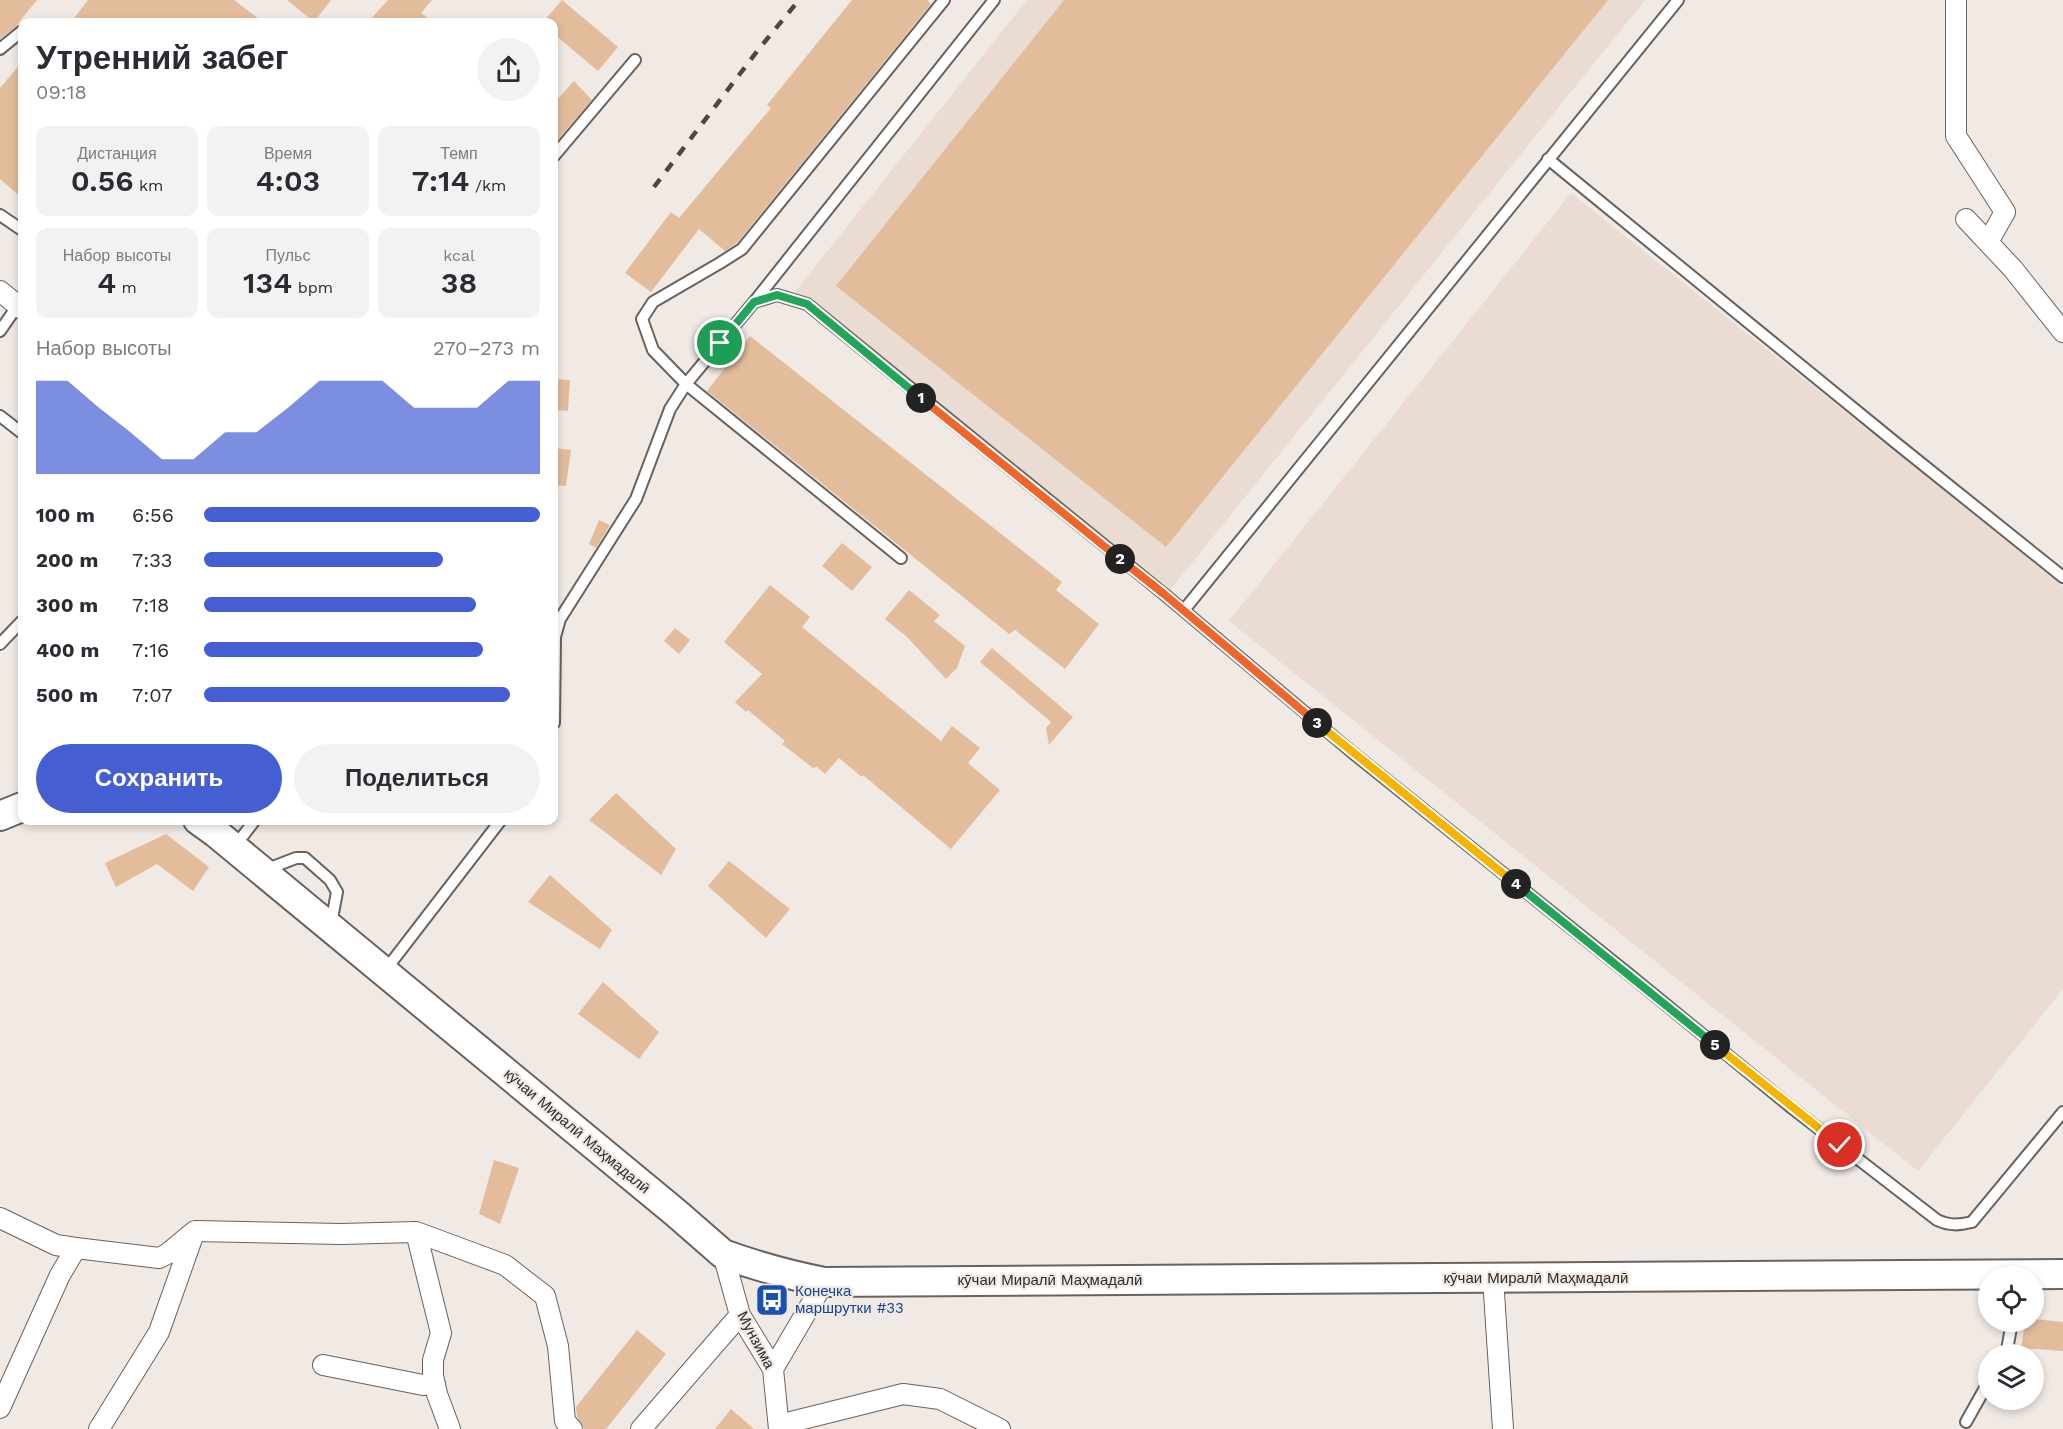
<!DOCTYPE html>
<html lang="ru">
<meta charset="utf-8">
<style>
body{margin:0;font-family:"Work Sans",sans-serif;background:#f2f2f3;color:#2b2b33;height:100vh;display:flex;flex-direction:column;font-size:22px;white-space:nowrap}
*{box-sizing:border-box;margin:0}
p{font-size:20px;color:#7c7c81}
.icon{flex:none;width:33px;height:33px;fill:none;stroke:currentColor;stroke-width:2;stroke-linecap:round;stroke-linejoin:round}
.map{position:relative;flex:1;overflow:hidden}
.drawer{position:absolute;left:18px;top:18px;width:540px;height:807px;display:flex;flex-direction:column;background:#fff;border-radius:12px;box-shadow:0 3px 9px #0003}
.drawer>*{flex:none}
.controls{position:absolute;left:1978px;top:1266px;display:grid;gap:12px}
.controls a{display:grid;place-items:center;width:66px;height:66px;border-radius:50%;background:#fff;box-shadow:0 3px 9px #0003;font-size:30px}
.pin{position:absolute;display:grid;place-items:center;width:51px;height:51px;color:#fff;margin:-26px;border:3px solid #fff;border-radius:50%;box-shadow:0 2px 6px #0007}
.km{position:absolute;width:30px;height:30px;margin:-15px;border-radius:50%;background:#222;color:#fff;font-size:16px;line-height:30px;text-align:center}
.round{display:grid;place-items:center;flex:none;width:63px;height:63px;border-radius:32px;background:#f2f2f3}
.headline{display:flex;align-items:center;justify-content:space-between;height:102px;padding:0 18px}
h1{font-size:33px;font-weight:600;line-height:45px}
.figures{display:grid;grid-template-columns:repeat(3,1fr);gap:9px;height:102px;padding:6px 18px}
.figures div{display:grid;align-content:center;border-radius:12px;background:#f2f2f3;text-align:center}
.figures b{font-size:30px;font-weight:600}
.figures small{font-size:16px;font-weight:400}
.figures p{font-size:16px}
.chart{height:168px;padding:12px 18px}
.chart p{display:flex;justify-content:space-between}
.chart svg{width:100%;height:108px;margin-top:6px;fill:#455fd2;opacity:.7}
.action{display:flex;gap:12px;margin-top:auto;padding:12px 18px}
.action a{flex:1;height:69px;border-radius:36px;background:#455fd2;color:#fff;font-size:24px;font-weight:600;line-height:69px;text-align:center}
.action a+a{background:#f2f2f3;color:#2b2b33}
ul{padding:0 18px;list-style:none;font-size:20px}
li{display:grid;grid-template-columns:96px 72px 1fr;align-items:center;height:45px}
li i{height:15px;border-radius:8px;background:#455fd2}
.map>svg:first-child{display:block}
.built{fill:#eadcd2}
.building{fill:#e3bc9b}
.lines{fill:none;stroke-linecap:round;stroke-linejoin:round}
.lane-casing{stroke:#69635f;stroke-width:14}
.street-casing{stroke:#69635f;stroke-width:22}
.secondary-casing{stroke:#69635f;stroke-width:32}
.lane{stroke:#fff;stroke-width:10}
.street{stroke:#fff;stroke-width:20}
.secondary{stroke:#fff;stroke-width:28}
.rail{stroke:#4b4745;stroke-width:4.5;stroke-dasharray:10 10;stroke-linecap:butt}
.split-1-casing{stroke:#fff;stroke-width:12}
.split-2-casing{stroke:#fff;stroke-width:12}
.split-3-casing{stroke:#fff;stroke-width:12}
.split-4-casing{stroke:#fff;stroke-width:12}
.split-5-casing{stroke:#fff;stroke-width:12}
.split-6-casing{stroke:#fff;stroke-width:12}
.split-1{stroke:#22a559;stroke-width:8}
.split-2{stroke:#f0652b;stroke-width:8}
.split-3{stroke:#f0652b;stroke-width:8}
.split-4{stroke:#f5b400;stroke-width:8}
.split-5{stroke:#22a559;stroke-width:8}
.split-6{stroke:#f5b400;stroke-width:8}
.labels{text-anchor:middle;stroke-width:4.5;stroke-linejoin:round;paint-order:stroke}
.street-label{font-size:15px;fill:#2f2c2a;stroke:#f0e9e4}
.transit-label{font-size:15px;fill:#164399;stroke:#f0e9e4;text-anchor:start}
</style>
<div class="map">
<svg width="2063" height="1429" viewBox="0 0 2063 1429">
<rect width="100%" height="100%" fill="#f0e9e4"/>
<!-- built -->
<path class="built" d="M1027,0H1645L1171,589L795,292Z
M1571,193L2063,586V989L1918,1171L1229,621Z"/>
<!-- building -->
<path class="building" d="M0,0H37L14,28L0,39Z
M88,0H234L263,22H71Z
M287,0H331L314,22Z
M388,0H432L421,13L433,22H368Z
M562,0L618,47L598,71L554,34V22H543Z
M852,0H927L931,4L737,243L725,251L699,229L651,292L625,273L671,212L679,218L771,108L767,105Z
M1064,0H1608L1166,547L836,286Z
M22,62V198L0,179V88Z
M574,81L592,100L554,144V103Z
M750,336L1062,582L1056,590L1099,624L1065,669L1015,630L1009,634L707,391Z
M555,379L570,380L568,411L554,410Z
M554,448L571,450L566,486L554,485Z
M599,520L610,525L596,548L589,544Z
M842,543L872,567L852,591L822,566Z
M770,585L810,617L802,627L941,741L952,726L980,748L968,763L1000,790L951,849L863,775L862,777L839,758L825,774L817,767L813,768L782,744L785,741L748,710L746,712L735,702L762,674L724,642Z
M909,590L940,615L934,621L965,646L957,668L946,679L907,637L885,619Z
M675,628L690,640L679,654L664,641Z
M992,648L1073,717L1049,745L1046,728L1051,722L980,662Z
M616,793L676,849L661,875L589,820Z
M166,834L209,867L193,891L157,864L116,887L105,863Z
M729,861L790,909L766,938L708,886Z
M550,875L612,930L600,949L528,902Z
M603,982L659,1032L639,1059L578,1014Z
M494,1160L519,1168L500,1224L479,1214Z
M2034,1319L2063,1322V1351L2021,1348L2025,1322H2034Z
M637,1330L666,1354L606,1429H584L577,1416L576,1407Z
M731,1409L754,1429H715Z"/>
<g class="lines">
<defs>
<path id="lane" d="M0,49L22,31
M554,156L635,60
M1548,159L1896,443L2063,577
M0,215L22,230
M754,302L994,0
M0,331L18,305
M0,416L22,433
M901,558L686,384L653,350L642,319L653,302L720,263L742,249L944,0
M1184,610L1678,0
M0,644L22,621
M554,723L555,637L560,619L636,499L670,409L686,384L754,302L777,295L807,304L1164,594L1353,753L1631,976L1792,1108L1937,1220C1950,1226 1959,1225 1972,1222L2063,1112
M235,846L255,820
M265,870L296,858H305L330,880L337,892L331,924
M384,972L501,820
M2004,1354L2007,1350L2012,1322
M1966,1422L1989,1381"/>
<path id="street" d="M1956,0V136L2005,212L1988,242
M1966,219L2013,269L2063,332
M0,291L22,309
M0,1218L56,1245L76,1248
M416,1232L441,1333L433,1360V1376L437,1394L450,1429
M723,1254L740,1315L773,1369L779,1429
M1493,1278L1503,1429
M323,1365L423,1385L435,1384
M773,1369L824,1282
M0,1408L60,1275L76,1248L159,1258L167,1254L195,1231L341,1234L416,1232L505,1265L545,1296L558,1346L565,1421L572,1429
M779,1425L903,1394L940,1399L1000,1429
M99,1429L159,1332L194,1233
M641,1429L740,1315"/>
<path id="secondary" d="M0,816L22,807
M198,820L216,833L676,1213L723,1254C756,1266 789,1275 824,1282L2063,1274"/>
</defs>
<!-- lane casing -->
<use href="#lane" class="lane-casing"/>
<!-- street casing -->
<use href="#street" class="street-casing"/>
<!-- secondary casing -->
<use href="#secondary" class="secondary-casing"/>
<!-- lane -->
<use href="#lane" class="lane"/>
<!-- street -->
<use href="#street" class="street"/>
<!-- secondary -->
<use href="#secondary" class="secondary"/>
<!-- rail -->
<path class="rail" d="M654,187L758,50L799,0"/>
</g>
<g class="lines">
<defs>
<path id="split-1" d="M720,343L754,302L777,295L807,304L921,398"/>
<path id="split-2" d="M921,398L1120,559"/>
<path id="split-3" d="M1120,559L1164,594L1317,723"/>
<path id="split-4" d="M1317,723L1516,884"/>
<path id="split-5" d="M1516,884L1715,1045"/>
<path id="split-6" d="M1715,1045L1840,1145"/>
</defs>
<!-- split-1 casing -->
<use href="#split-1" class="split-1-casing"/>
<!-- split-2 casing -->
<use href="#split-2" class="split-2-casing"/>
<!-- split-3 casing -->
<use href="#split-3" class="split-3-casing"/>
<!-- split-4 casing -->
<use href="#split-4" class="split-4-casing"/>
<!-- split-5 casing -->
<use href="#split-5" class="split-5-casing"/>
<!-- split-6 casing -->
<use href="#split-6" class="split-6-casing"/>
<!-- split-1 -->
<use href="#split-1" class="split-1"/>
<!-- split-2 -->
<use href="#split-2" class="split-2"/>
<!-- split-3 -->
<use href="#split-3" class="split-3"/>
<!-- split-4 -->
<use href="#split-4" class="split-4"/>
<!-- split-5 -->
<use href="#split-5" class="split-5"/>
<!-- split-6 -->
<use href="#split-6" class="split-6"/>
</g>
<!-- icons -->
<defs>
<symbol id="bus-square" viewBox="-11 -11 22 22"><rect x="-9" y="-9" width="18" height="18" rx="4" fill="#1a4fb4" stroke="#f0e9e4"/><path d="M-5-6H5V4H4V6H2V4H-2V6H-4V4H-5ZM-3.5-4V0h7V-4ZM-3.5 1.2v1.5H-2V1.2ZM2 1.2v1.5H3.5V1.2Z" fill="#fff"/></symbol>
</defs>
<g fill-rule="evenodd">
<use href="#bus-square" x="753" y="1281" width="38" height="38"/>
</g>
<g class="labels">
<!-- street labels -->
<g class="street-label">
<text transform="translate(577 1131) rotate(40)" y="5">кӯчаи Миралӣ Маҳмадалӣ</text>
<text x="1536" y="1283">кӯчаи Миралӣ Маҳмадалӣ</text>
<text x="1050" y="1285">кӯчаи Миралӣ Маҳмадалӣ</text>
<text transform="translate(756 1340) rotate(62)" y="5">Мунзима</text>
</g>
<!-- transit labels -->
<g class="transit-label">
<text x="795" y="1296">Конечка<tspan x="795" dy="17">маршрутки #33</tspan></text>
</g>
</g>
</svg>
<div class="controls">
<a><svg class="icon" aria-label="locate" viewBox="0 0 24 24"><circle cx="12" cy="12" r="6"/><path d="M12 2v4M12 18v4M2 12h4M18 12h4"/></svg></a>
<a><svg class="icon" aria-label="layers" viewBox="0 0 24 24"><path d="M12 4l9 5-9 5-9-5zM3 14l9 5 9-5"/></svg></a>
</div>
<div class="pin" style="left:720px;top:343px;background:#1e9e55"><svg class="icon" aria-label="arrive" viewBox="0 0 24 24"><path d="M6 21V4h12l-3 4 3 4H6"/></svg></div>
<div class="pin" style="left:1840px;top:1145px;background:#d93025"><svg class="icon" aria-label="check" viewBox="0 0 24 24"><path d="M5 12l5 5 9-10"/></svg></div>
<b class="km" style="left:921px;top:398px">1</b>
<b class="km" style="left:1120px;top:559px">2</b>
<b class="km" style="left:1317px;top:723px">3</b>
<b class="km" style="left:1516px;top:884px">4</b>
<b class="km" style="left:1715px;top:1045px">5</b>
<section class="drawer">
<div class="headline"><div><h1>Утренний забег</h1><p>09:18</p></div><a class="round"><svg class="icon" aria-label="share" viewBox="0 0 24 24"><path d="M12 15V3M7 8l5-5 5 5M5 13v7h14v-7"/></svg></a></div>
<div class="figures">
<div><p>Дистанция</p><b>0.56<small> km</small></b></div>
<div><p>Время</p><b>4:03</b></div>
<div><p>Темп</p><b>7:14<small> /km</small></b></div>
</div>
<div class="figures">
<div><p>Набор высоты</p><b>4<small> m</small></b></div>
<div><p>Пульс</p><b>134<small> bpm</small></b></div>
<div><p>kcal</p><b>38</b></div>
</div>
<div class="chart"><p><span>Набор высоты</span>270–273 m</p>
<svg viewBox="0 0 160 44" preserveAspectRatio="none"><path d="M0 44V6L10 6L20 17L30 27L40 38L50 38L60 27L70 27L80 17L90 6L100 6L110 6L120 17L130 17L140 17L150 6L160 6V44z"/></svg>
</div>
<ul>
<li><b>100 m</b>6:56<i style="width:100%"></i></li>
<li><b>200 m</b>7:33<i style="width:71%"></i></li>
<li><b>300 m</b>7:18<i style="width:81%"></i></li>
<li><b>400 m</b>7:16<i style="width:83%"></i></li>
<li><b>500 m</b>7:07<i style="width:91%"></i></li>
</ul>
<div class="action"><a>Сохранить</a><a>Поделиться</a></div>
</section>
</div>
